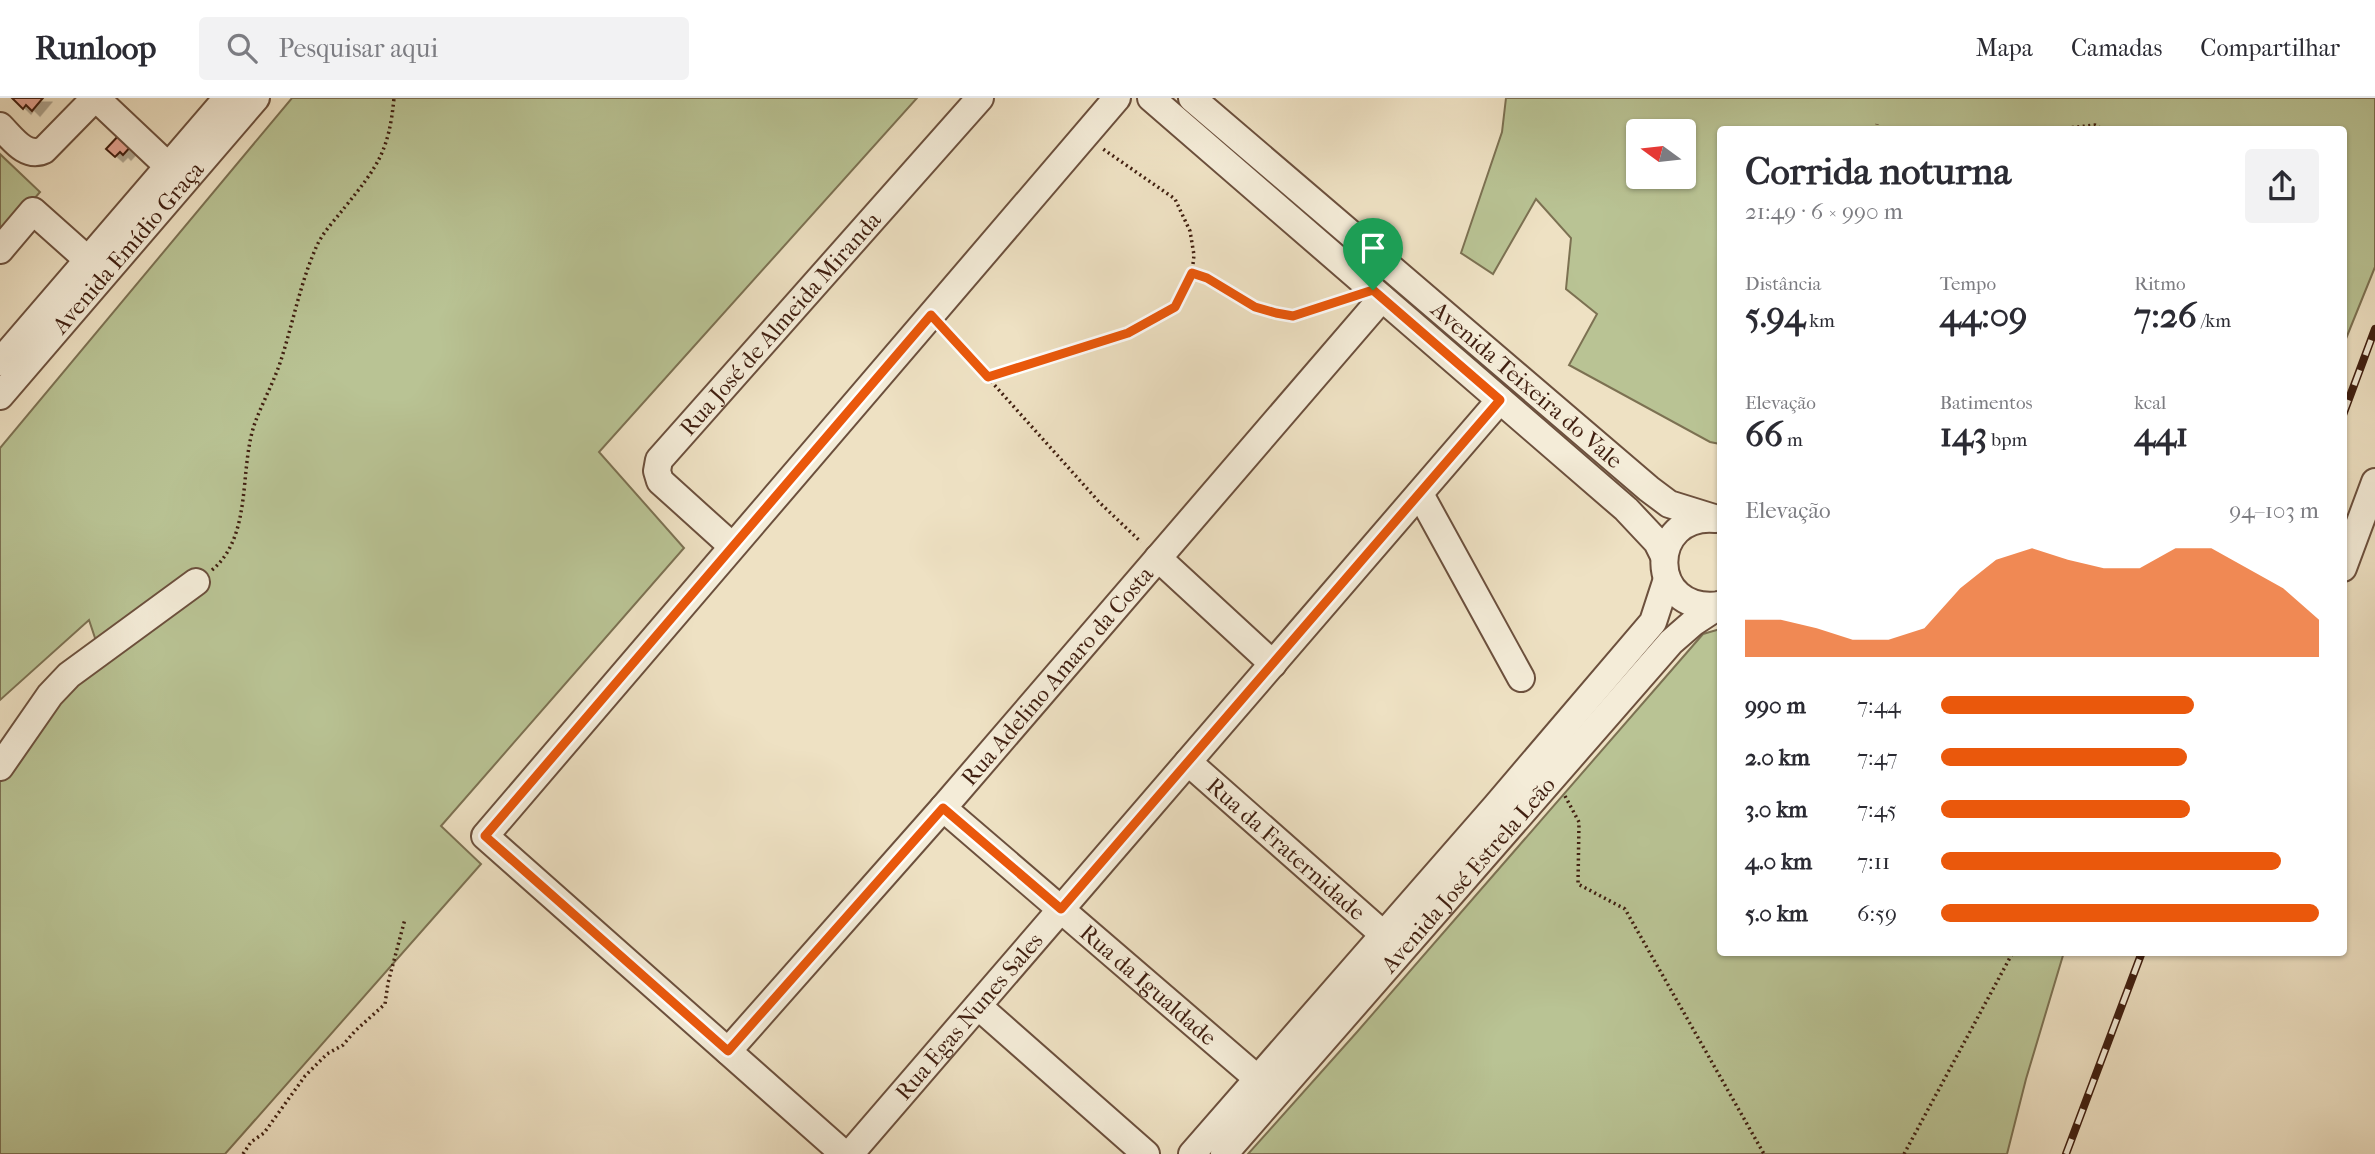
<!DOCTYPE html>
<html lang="pt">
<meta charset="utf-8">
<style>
body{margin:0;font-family:"IM FELL French Canon",serif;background:#f2f2f3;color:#2b2b33;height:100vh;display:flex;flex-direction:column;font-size:26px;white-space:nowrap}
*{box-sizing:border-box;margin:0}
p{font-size:23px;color:#7c7c81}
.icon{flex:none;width:38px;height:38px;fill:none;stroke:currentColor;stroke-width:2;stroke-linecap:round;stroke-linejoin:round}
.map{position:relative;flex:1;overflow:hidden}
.side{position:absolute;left:1717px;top:28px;width:630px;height:830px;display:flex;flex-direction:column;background:#fff;border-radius:7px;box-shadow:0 2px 5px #0004}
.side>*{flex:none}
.needle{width:46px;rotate:285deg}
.controls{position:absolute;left:1626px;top:21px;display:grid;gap:14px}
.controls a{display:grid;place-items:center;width:70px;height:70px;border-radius:7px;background:#fff;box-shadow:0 2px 5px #0004;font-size:35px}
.pin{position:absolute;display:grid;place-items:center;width:60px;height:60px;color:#fff;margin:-72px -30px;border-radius:50% 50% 50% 0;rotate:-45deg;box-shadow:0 0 7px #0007}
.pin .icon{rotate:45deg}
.round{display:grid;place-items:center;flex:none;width:74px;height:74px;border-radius:7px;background:#f2f2f3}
.head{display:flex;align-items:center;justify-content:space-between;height:119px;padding:0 28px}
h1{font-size:38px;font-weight:700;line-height:52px}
.metrics{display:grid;grid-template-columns:repeat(3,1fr);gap:10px;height:119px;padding:7px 28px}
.metrics div{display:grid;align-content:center}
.metrics b{font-size:35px;font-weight:700}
.metrics small{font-size:19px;font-weight:400}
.metrics p{font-size:19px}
.chart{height:196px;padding:14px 28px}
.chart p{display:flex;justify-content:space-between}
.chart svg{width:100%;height:126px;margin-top:7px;fill:#ea580c;opacity:.7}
ul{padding:0 28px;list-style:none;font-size:23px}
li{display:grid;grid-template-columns:112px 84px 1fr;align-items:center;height:52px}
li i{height:18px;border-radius:9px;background:#ea580c}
header{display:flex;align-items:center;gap:42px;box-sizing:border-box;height:98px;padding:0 35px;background:#fff;border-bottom:2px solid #e1e1e2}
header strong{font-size:33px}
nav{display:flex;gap:38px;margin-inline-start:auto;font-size:24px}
.search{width:490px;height:63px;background:#f2f2f3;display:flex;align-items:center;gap:18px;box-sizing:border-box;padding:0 24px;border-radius:7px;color:#7c7c81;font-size:26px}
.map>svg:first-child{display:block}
.green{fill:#b9c394;stroke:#7c7152;stroke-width:2;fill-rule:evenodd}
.building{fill:#e6a492;stroke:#401f10;stroke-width:2;filter:url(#shadow)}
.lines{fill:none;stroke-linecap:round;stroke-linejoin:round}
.minor-casing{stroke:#6c503d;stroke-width:30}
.path{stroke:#401f10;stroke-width:3.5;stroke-dasharray:2 3.5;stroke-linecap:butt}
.minor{stroke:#f4ecd8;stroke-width:26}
.rail-casing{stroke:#401f10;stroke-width:8}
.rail{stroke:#f4ecd8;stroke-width:5;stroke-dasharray:16;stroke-linecap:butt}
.route-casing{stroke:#fff;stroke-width:14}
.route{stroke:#ea580c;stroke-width:9}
.labels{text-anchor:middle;stroke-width:6;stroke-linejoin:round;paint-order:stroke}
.street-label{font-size:23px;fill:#401f10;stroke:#f4ecd8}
</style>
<header>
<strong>Runloop</strong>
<div class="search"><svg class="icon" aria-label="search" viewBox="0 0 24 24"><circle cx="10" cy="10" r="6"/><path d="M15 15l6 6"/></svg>Pesquisar aqui</div>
<nav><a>Mapa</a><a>Camadas</a><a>Compartilhar</a></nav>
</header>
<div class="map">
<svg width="2375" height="1056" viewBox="0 0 2375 1056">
<defs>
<filter id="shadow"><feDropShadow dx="8" dy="4.5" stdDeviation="0" flood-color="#0004"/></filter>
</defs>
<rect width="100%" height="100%" fill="#eee1c3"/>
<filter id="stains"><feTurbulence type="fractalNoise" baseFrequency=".00286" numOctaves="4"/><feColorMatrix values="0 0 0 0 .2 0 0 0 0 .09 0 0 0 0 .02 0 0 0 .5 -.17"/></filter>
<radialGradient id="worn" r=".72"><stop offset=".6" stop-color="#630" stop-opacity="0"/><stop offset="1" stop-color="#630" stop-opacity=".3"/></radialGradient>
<!-- green -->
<path class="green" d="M292,0H917L599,354L684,450L441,728L481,766L225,1056H0V661L59,597L103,564L89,522L0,602V350Z
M1506,0H2375V169L2343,248V32H1720V346L1710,344L1569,267L1597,216L1566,191L1571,140L1536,101L1493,176L1461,155L1502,34ZM1638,33H1684V79H1638Z
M0,56L40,94L0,141Z
M1720,531V854H2064L2026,981L2007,1056H1248L1357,934L1703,536Z"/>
<!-- building -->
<path class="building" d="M12,0H43L32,13L26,7L23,11Z
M120,36L132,47L123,57L120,54L115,59L106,51Z"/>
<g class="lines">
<defs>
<g id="minor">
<path d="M96,0L168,68"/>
<path d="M1151,0L1626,411L1657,444L1664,458"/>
<path id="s1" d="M1192,0L1649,391L1669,406L1714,420"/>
<path d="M0,28C12,40 26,61 44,52L95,0"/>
<path d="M0,152L33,113L88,162"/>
<path d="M0,264L227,0"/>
<path id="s2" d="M0,298L256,0"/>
<path d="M1420,396L1521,580"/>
<path d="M1716,421C1647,414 1646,517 1720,507"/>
<path id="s3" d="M732,448L660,383L657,373L659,362L980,0"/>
<path d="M1158,460L1273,566"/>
<path d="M2343,470L2375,384"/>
<path id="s4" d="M1188,664L1384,837"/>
<path d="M0,669L50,597L69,577L196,484"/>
<path id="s5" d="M943,710L1258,981"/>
<path d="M978,908L1146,1056"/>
<path id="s6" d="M728,953L943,710L1382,200"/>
<path d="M844,1056L485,738L1117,0"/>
<path id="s7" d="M850,1056L1500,302"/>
<path d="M1192,1056L1496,708L1653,524L1667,481"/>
<path id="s8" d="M1224,1056L1671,544L1694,524L1720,507"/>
</g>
</defs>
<!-- minor casing -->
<use href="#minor" class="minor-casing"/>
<!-- path -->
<path class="path" d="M1876,32L1877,26
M2050,32L2095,27L2104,32
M1192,175C1226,186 1253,218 1291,217C1307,217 1333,205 1349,199
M947,234L1100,405L1141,444
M988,279L1128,235L1175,209L1192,175L1194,157L1190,133L1175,101L1103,51
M212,472C254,437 238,368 256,322C263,304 272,287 279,268C292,230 299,189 315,152C321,136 335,122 345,109C378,68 389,53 394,0
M1565,698L1579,724L1578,786L1625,811L1764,1056
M243,1056L251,1044L264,1035L305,978L327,956L343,947L355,933L385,906L388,885L405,821
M1904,1056L2013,854"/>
<!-- minor -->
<use href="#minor" class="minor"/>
<defs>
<path id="rail" d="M2343,317L2375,231
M2066,1056L2142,854"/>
</defs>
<!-- rail casing -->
<use href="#rail" class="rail-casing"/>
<!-- rail -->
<use href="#rail" class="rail"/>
</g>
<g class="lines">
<defs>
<path id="route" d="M1192,175L1207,180L1255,209L1276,215L1293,218L1373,192L1500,302L1061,811L943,710L728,953L485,738L931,217L988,279L1128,235L1175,209Z"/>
</defs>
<!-- route casing -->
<use href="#route" class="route-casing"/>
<!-- route -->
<use href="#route" class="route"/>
</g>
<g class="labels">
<!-- street labels -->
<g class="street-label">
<text dy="8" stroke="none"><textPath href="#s2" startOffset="196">Avenida Emídio Graça</textPath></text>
<text dy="8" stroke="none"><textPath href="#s3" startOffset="301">Rua José de Almeida Miranda</textPath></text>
<text dy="8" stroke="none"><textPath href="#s1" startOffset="441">Avenida Teixeira do Vale</textPath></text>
<text dy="8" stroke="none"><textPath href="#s6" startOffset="499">Rua Adelino Amaro da Costa</textPath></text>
<text dy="8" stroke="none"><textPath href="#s4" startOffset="131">Rua da Fraternidade</textPath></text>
<text dy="8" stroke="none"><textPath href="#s8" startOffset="371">Avenida José Estrela Leão</textPath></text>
<text dy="8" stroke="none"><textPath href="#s5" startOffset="271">Rua da Igualdade</textPath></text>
<text dy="8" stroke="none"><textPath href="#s7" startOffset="182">Rua Egas Nunes Sales</textPath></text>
</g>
</g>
<rect width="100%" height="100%" filter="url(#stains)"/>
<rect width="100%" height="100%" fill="url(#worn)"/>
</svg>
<div class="controls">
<a><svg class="needle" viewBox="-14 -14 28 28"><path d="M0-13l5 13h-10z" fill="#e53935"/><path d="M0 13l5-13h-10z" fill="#7c7c81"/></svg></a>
</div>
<div class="pin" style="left:1373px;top:192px;background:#1e9e55"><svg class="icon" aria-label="arrive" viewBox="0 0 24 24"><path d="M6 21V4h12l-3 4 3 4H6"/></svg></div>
<section class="side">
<div class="head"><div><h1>Corrida noturna</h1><p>21:49 · 6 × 990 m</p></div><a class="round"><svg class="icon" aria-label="share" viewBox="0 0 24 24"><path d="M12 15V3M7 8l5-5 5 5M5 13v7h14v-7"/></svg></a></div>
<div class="metrics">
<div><p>Distância</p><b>5.94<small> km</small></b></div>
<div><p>Tempo</p><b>44:09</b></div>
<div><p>Ritmo</p><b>7:26<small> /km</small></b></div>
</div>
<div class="metrics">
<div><p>Elevação</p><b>66<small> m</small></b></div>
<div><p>Batimentos</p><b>143<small> bpm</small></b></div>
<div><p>kcal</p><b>441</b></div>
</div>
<div class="chart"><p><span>Elevação</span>94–103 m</p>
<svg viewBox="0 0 160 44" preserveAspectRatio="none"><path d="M0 44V31L10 31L20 34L30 38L40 38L50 34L60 20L70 10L80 6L90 10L100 13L110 13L120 6L130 6L140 13L150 20L160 31V44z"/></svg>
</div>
<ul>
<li><b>990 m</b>7:44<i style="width:67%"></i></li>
<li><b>2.0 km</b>7:47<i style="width:65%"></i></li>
<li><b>3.0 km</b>7:45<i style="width:66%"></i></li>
<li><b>4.0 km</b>7:11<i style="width:90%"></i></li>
<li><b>5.0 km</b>6:59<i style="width:100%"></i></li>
</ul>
</section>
</div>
